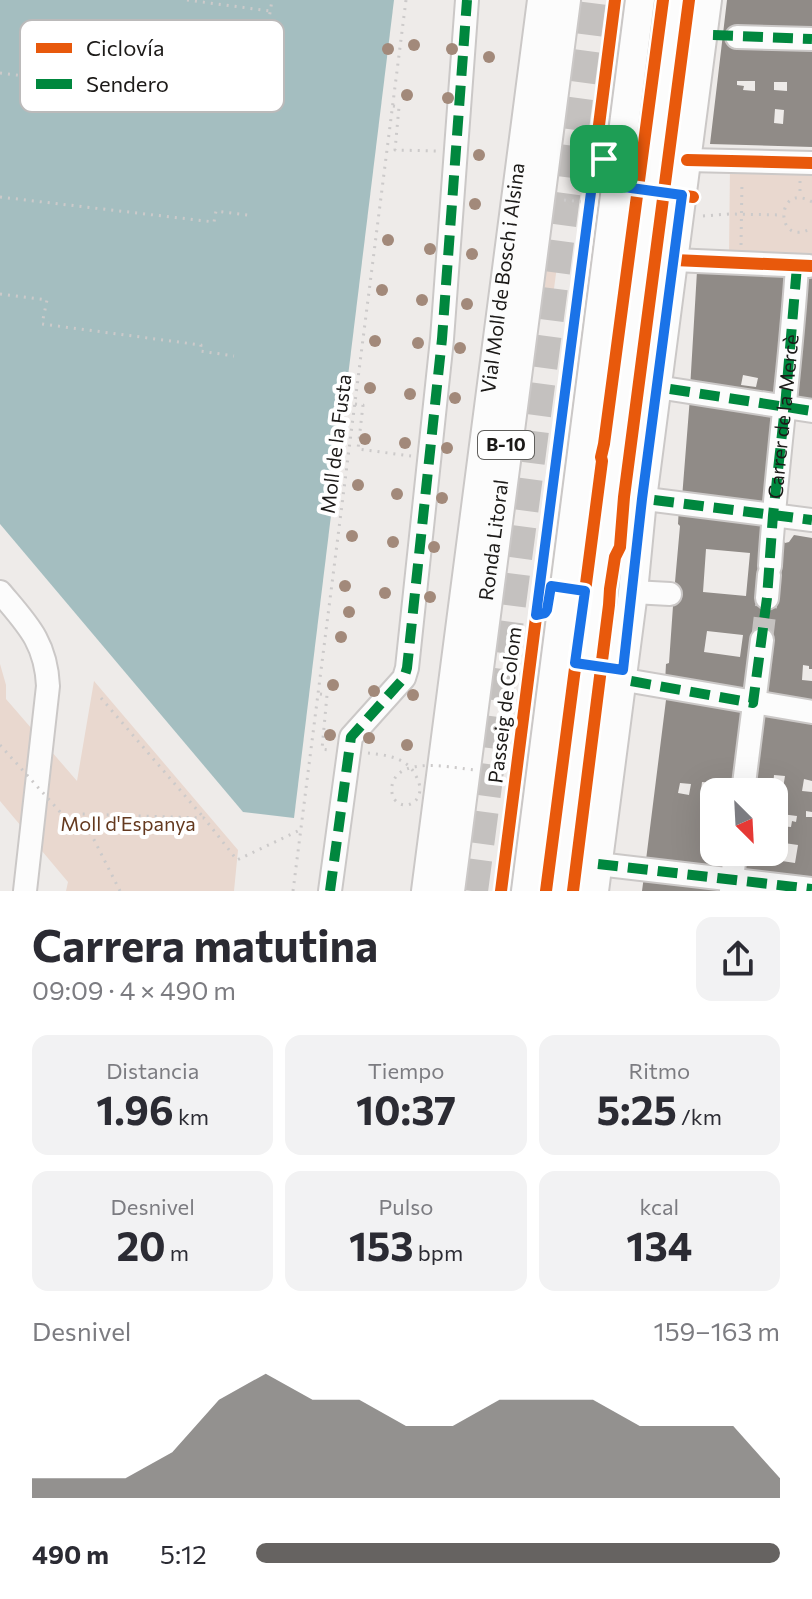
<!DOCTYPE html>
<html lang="es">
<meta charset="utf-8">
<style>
body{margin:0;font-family:Commissioner,sans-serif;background:#f2f2f3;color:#2b2b33;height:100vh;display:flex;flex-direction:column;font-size:30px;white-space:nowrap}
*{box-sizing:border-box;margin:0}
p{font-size:26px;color:#7c7c81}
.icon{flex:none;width:44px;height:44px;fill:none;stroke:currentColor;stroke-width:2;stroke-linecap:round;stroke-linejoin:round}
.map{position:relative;height:891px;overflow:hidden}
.panel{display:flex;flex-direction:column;background:#fff;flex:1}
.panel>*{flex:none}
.needle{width:52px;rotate:156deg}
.tools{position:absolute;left:700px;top:778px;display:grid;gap:16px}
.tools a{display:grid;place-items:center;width:88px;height:88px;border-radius:16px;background:#fff;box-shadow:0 8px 32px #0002;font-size:40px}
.pin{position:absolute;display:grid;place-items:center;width:68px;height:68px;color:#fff;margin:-34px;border-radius:16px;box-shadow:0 4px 12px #0006}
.round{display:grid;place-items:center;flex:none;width:84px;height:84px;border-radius:16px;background:#f2f2f3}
.headline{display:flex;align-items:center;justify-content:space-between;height:136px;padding:0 32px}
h1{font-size:44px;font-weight:700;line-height:60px}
.metrics{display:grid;grid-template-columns:repeat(3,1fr);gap:12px;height:136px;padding:8px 32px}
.metrics div{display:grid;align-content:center;border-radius:16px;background:#f2f2f3;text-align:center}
.metrics b{font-size:40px;font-weight:700}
.metrics small{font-size:22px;font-weight:400}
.metrics p{font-size:22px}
.chart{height:224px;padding:16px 32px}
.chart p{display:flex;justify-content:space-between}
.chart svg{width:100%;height:144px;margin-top:8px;fill:#666361;opacity:.7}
ul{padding:0 32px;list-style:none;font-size:26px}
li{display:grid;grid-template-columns:128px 96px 1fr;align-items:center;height:60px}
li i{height:20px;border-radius:10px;background:#666361}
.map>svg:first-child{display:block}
.green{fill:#e9d8cf}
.water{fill:#a4bec0}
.building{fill:#908b87;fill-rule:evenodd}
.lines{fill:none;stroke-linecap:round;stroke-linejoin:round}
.minor-tunnel{stroke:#c4c1bf;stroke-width:22;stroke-dasharray:22 11;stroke-linecap:butt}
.highway-tunnel{stroke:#c4c1bf;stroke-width:32;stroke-dasharray:32 16;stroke-linecap:butt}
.minor-casing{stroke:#cbc8c7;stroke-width:26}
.major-casing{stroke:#cbc8c7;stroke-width:32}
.highway-casing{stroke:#cbc8c7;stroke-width:36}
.path{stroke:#cccaca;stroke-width:3;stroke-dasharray:2 6;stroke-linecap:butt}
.minor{stroke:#fcfcfc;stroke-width:22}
.major{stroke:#fcfcfc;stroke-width:28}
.highway{stroke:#fcfcfc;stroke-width:32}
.path-bridge{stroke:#cccaca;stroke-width:3;stroke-dasharray:2 6;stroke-linecap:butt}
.quiet{stroke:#00873e;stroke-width:10;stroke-dasharray:20 10;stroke-linecap:butt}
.cycleway-casing{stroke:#fff;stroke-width:17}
.cycleway{stroke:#e8590c;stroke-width:12}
.tree{fill:#a2897a}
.route-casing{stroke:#fff;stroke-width:16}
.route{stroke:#1a73e8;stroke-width:10}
.labels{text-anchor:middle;stroke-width:8;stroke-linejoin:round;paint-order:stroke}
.shield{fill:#fff;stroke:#605f5d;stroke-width:2}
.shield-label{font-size:18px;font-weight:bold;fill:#1c1a18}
.street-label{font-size:20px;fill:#1c1a18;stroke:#fff}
.park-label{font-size:20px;fill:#64391f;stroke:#fff}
.key{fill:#fff;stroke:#bbbaba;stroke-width:2}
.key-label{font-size:22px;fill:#1c1a18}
</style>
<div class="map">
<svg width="812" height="891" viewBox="0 0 812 891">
<rect width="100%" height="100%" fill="#eeebe9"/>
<!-- green -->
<path class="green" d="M730,166L812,168V260L729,256Z
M545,242L560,244L553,296L537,294Z
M0,664L6,685V699L77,781L94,681L238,850L234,891H66L68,882L0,801Z"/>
<!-- water -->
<path class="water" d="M0,0H394L294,818L243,812L0,524Z"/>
<!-- building -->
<path class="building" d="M727,0H812V147L710,144ZM737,81H755V91L743,90L744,86L737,85ZM774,82H787V91L774,90ZM775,109L784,110L783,124L774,123Z
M697,271L792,274L780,401L690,389ZM743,375L758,378L756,387L741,385Z
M803,275H812V406L791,403Z
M690,397L779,409L770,511L682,498Z
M679,506L769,518L785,543L789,542L794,535L812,538V669H809V666L803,665L802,680L812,681V707L665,682L666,664L669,663L673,606H669L671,582H675L680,526L678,524ZM706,549L750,553L746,596L703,592ZM707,631L743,635L740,657L704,652Z
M667,692L749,706L739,792H714V852H731L728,870L646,860ZM702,782L713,783L711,800L700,799ZM680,783L691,784L689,795L678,793Z
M762,710L812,716V781L804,779L802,791L812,792V812L806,811V817H812V882L740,872L742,852H774V799L781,800L782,792H751ZM774,775L785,776L783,788L773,786ZM781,814L797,816L796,822L792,821L791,827L779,826ZM784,843L798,845L795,863L782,861Z
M644,876L713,884L728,891H642Z"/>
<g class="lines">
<!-- minor-tunnel -->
<path class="minor-tunnel" d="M762,640L767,598"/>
<!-- highway-tunnel -->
<path class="highway-tunnel" d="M472,891L590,0"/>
<defs>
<g id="minor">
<path d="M737,37L812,39"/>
<path d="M687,160L812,163"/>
<path d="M674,260L809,266"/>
<path d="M670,389L812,411"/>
<path d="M654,500L812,520"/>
<path id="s1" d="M770,566C776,466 791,366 797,266"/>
<path d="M0,592C27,624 46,642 48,686L25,891"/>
<path d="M633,592L670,594"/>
<path d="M767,598L769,575"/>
<path d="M631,681L812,712"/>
<path d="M743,792L762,640"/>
<path d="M598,864L812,889"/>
<path d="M330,891L351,737L404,678L407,668L442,339L467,0"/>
<path id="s2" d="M423,891L539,0"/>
<path d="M560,891L587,674L675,0"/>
<path d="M731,891L735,852"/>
</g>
<path id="major" d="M526,891L640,0
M594,891L633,592L642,499L707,0"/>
<g id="highway">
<path id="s3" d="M448,891L564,0"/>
</g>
</defs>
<!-- minor casing -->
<use href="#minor" class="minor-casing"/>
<!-- major casing -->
<use href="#major" class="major-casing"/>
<!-- highway casing -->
<use href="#highway" class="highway-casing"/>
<!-- path -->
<path class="path" d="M187,0L270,11
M266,38L272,0
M0,73L261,104
M393,106L399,107L395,150L436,151
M800,181V197
M0,197L214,222L216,211L248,215
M564,200L592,203
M812,202C775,180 774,250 812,228
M703,216L729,214L783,215
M741,245L742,181
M0,294L47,300L42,324L201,345L200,351L234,356
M355,404L363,405L358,449L411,456
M320,694L327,695L322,749L329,750
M101,698L204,818
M368,753C386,755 407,757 416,776
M487,771L500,773
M120,891L81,814L204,818L237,860L300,830
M293,891L406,0"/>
<!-- minor -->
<use href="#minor" class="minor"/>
<!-- major -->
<use href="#major" class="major"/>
<!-- highway -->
<use href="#highway" class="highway"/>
<!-- path-bridge -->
<path class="path-bridge" d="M0,745L79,833
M416,776C429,799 406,813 395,800C391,795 391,787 393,782C403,756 454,768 475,770"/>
<!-- quiet -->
<path class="quiet" d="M713,35L812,39
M670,389L812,411
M654,500L812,520
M631,681L753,703L767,598L773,515L785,407L797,266
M598,864L812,889
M330,891L351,737L404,678L407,668L442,339L467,0"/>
<defs>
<path id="cycleway" d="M604,159L602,184L693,197
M687,160L812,163
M674,260L812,266
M501,891L615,0
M546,891L602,461L601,457L604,444L663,0
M573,891L609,605L610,589L615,557L620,547L624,497L689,0"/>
</defs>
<!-- cycleway casing -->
<use href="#cycleway" class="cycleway-casing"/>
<!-- cycleway -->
<use href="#cycleway" class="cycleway"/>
</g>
<!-- trees -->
<g class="tree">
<circle cx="414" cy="45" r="6"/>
<circle cx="388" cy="49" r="6"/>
<circle cx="452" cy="49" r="6"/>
<circle cx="489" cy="57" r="6"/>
<circle cx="407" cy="95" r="6"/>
<circle cx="448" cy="98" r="6"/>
<circle cx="479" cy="155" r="6"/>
<circle cx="475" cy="204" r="6"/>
<circle cx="388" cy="240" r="6"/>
<circle cx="430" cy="249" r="6"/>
<circle cx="472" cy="254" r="6"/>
<circle cx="382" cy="290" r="6"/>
<circle cx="422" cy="300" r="6"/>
<circle cx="467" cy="304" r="6"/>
<circle cx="375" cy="341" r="6"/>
<circle cx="418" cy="343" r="6"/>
<circle cx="460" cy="348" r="6"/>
<circle cx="370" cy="388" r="6"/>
<circle cx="410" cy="394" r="6"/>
<circle cx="455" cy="398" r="6"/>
<circle cx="365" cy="439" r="6"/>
<circle cx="405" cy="443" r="6"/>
<circle cx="447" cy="448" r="6"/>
<circle cx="358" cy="485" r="6"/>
<circle cx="397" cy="494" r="6"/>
<circle cx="442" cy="498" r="6"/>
<circle cx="352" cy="536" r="6"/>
<circle cx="393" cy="542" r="6"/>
<circle cx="434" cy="547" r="6"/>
<circle cx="345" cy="586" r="6"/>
<circle cx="385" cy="593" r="6"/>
<circle cx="430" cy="597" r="6"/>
<circle cx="349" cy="612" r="6"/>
<circle cx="341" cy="637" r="6"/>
<circle cx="333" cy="685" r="6"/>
<circle cx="374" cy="691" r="6"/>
<circle cx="413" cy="695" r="6"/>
<circle cx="330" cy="735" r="6"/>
<circle cx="369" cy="738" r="6"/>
<circle cx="407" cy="745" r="6"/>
</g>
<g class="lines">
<defs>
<path id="route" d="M596,154L604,159L602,184L682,195L642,499L623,670L575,663L585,591L551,586L547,610L545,613L536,615Z"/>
</defs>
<!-- route casing -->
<use href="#route" class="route-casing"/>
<!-- route -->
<use href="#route" class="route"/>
</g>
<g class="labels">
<!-- shield labels -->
<rect class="shield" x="478" y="431" width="56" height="28" rx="6"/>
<g class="shield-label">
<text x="506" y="451">B-10</text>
</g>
<!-- street labels -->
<g class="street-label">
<text dy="7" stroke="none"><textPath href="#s2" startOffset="618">Vial Moll de Bosch i Alsina</textPath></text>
<text dy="7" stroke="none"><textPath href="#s1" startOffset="150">Carrer de la Mercè</textPath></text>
<text transform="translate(336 444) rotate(-83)" y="7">Moll de la Fusta</text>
<text dy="7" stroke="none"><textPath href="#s3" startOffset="354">Ronda Litoral</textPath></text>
<text transform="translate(505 705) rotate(-83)" y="7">Passeig de Colom</text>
</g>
<!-- park labels -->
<g class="park-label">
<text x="128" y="831">Moll d'Espanya</text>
</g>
</g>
<!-- legend -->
<rect x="20" y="20" width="264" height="92" rx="12" class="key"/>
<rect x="36" y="43" width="36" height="10" fill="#e8590c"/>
<rect x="36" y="79" width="36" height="10" fill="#00873e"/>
<g class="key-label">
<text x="86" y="56">Ciclovía</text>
<text x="86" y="92">Sendero</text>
</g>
</svg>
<div class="tools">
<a><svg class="needle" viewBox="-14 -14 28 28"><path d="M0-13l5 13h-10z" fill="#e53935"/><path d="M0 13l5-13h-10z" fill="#7c7c81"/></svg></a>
</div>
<div class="pin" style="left:604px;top:159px;background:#1e9e55"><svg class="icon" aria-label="arrive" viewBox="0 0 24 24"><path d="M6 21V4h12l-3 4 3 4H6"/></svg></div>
</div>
<section class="panel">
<div class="headline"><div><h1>Carrera matutina</h1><p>09:09 · 4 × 490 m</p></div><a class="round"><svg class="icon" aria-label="share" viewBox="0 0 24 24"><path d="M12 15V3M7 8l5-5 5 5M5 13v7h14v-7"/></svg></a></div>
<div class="metrics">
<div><p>Distancia</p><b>1.96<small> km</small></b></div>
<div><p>Tiempo</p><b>10:37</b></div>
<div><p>Ritmo</p><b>5:25<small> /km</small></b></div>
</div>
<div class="metrics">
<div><p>Desnivel</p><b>20<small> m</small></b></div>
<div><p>Pulso</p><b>153<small> bpm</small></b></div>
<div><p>kcal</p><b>134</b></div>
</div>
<div class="chart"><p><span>Desnivel</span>159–163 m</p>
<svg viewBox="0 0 160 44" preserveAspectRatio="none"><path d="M0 44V38L10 38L20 38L30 30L40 14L50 6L60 14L70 14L80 22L90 22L100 14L110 14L120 14L130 22L140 22L150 22L160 38V44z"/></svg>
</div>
<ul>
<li><b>490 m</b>5:12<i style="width:100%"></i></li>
</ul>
</section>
